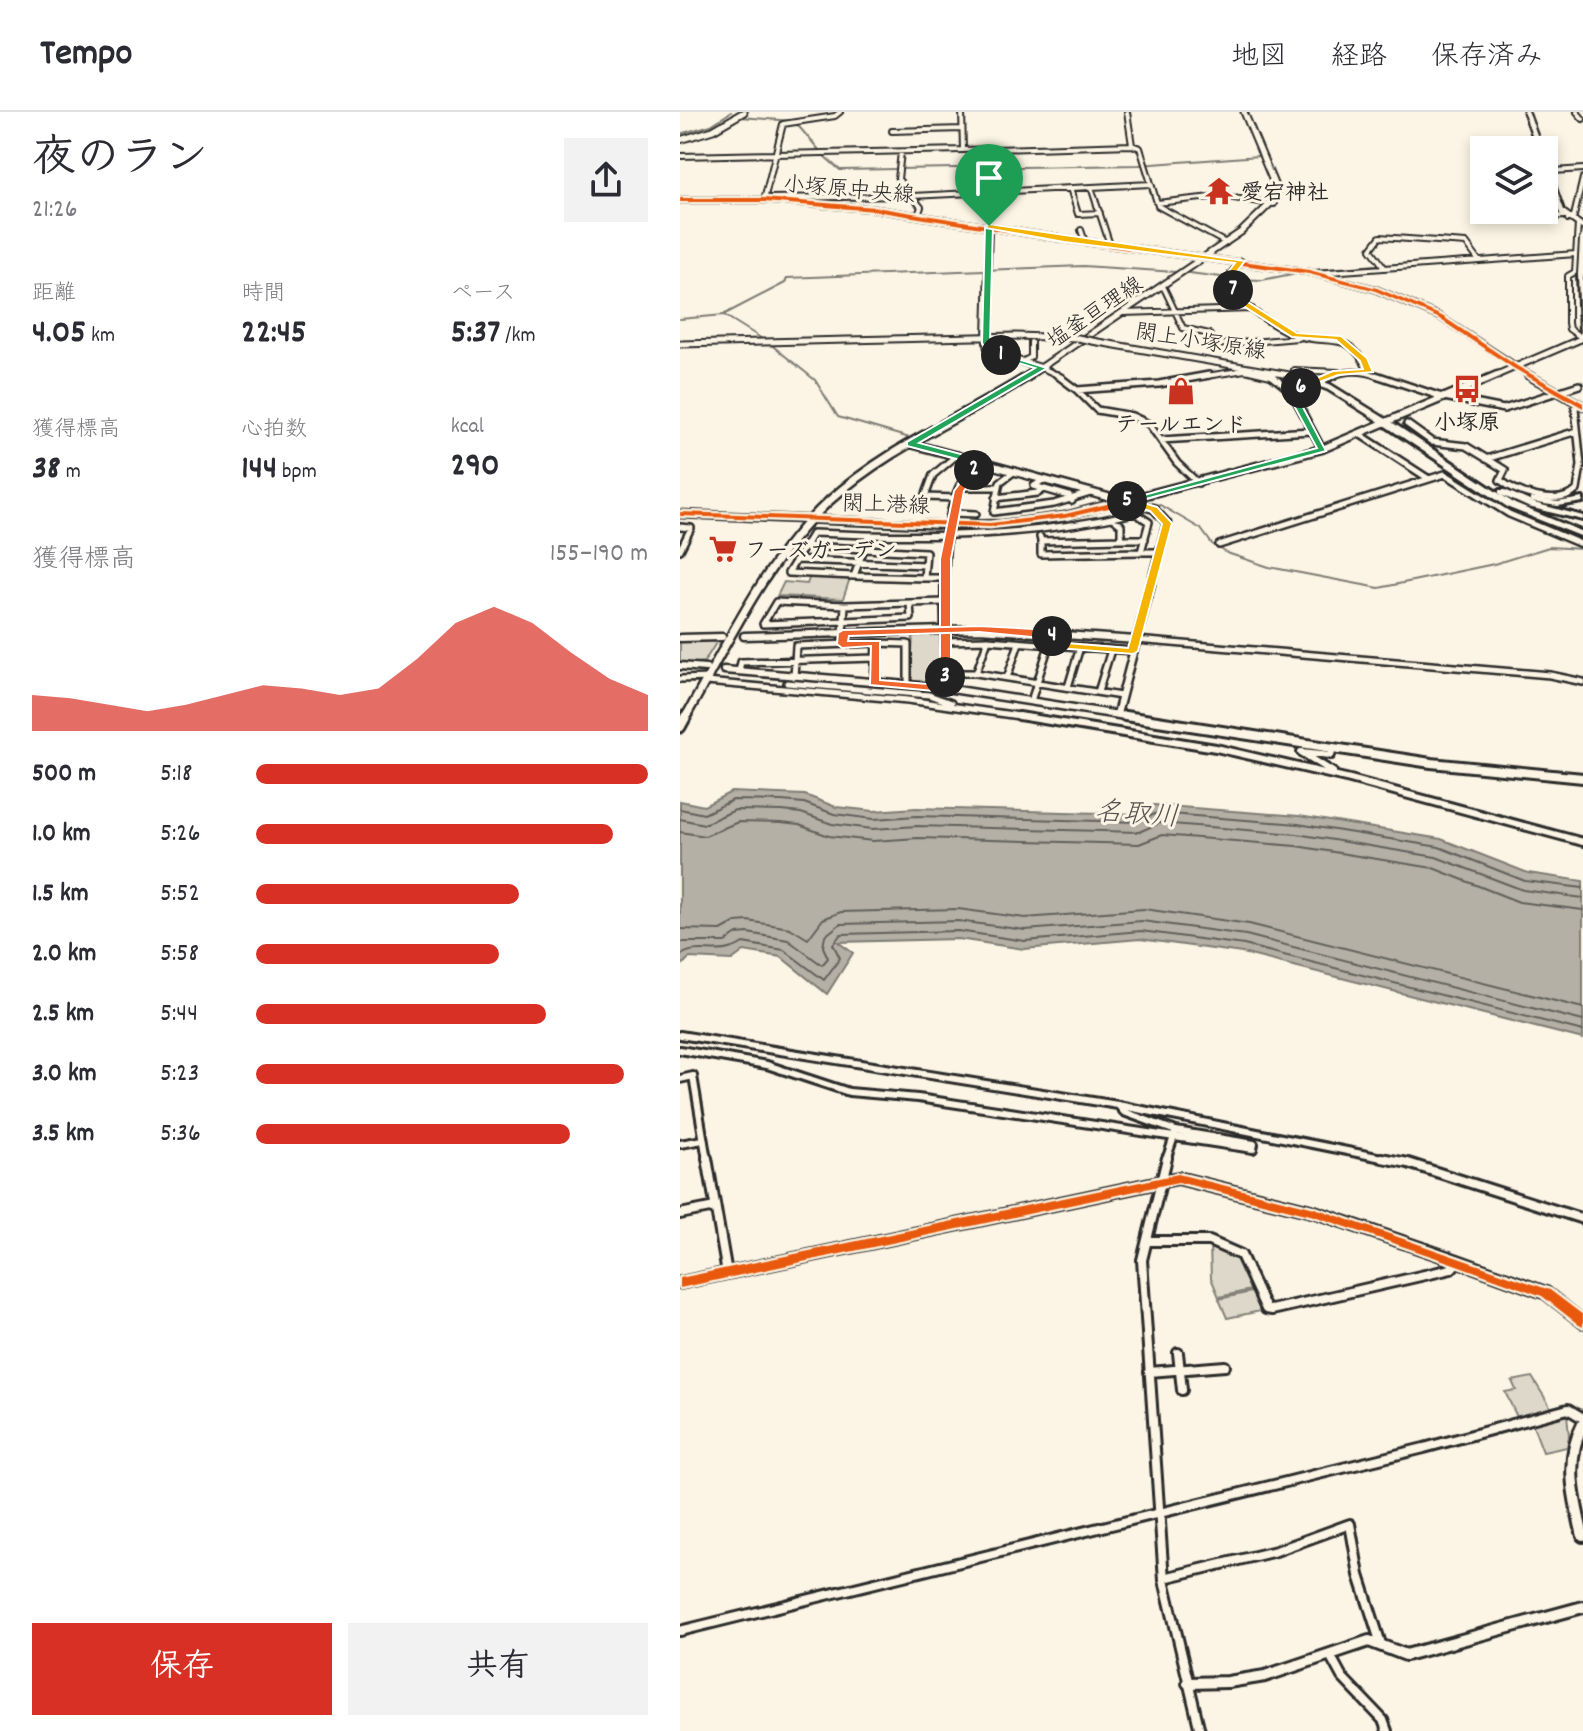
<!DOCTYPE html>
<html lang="ja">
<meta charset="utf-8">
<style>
body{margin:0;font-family:Dekko,"Klee One",sans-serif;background:#f2f2f3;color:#2b2b33;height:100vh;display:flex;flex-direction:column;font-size:30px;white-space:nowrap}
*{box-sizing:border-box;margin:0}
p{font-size:26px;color:#7c7c81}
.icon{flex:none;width:44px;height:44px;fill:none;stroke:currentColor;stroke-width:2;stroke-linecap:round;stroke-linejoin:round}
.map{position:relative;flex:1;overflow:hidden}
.details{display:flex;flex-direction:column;background:#fff;width:680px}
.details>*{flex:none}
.fabs{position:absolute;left:790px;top:24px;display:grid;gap:16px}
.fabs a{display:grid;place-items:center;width:88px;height:88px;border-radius:0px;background:#fff;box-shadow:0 4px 12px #0003;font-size:40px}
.pin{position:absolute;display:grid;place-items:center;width:68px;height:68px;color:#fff;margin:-82px -34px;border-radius:50% 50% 50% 0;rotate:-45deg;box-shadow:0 0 8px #0007}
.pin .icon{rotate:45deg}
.km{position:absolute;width:40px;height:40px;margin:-20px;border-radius:50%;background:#222;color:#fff;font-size:22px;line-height:40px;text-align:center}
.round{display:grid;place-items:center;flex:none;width:84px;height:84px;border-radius:0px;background:#f2f2f3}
.summary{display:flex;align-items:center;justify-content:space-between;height:136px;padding:0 32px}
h1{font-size:44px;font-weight:700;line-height:60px}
.metrics{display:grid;grid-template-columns:repeat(3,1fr);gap:12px;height:136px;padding:8px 32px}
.metrics div{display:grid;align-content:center}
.metrics b{font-size:34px;font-weight:700}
.metrics small{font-size:22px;font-weight:400}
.metrics p{font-size:22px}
.chart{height:224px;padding:16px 32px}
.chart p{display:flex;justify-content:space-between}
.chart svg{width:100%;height:144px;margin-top:8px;fill:#d93025;opacity:.7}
.button{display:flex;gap:16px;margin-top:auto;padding:16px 32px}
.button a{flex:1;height:92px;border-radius:0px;background:#d93025;color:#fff;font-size:32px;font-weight:700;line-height:92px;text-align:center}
.button a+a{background:#f2f2f3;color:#2b2b33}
ul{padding:0 32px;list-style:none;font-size:26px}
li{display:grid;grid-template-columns:128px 96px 1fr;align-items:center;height:60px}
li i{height:20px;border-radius:10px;background:#d93025}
header{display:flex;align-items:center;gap:48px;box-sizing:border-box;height:112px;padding:0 40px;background:#fff;border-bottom:2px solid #e1e1e2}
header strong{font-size:38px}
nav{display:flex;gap:44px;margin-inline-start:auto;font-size:28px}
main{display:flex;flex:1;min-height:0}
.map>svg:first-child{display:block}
.green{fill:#ded8ca;stroke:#84827a;stroke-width:2}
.water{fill:#b4b0a5;stroke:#7d7b74;stroke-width:2}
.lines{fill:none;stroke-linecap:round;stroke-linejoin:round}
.shore{stroke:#62605c;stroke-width:2}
.stream{stroke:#7d7b74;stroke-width:2}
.street-far3-casing{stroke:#2b2b2b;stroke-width:8}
.street-far2-casing{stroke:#2b2b2b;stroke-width:10}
.street-far1-casing{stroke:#2b2b2b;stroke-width:12}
.street-casing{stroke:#2b2b2b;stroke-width:14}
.secondary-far3-casing{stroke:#2b2b2b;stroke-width:9}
.secondary-far2-casing{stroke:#2b2b2b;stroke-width:11}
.secondary-far1-casing{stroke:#2b2b2b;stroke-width:14}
.secondary-casing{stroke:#2b2b2b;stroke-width:16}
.primary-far2-casing{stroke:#2b2b2b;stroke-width:9}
.primary-far1-casing{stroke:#2b2b2b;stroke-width:12}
.primary-casing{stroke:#2b2b2b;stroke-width:15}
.highway-casing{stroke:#2b2b2b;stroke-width:6}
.street-far3{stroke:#fcf5e5;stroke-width:4}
.street-far2{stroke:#fcf5e5;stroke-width:5}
.street-far1{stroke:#fcf5e5;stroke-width:6}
.street{stroke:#fcf5e5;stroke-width:8}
.secondary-far3{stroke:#fcf5e5;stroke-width:5}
.secondary-far2{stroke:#fcf5e5;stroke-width:6}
.secondary-far1{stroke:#fcf5e5;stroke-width:8}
.secondary{stroke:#fcf5e5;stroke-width:10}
.primary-far2{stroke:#fcf5e5;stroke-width:5}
.primary-far1{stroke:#fcf5e5;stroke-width:7}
.primary{stroke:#fcf5e5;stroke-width:9}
.highway{fill:#fcf5e5;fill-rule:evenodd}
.secondary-bridge-casing{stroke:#2b2b2b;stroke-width:9;stroke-linecap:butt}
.highway-bridge-casing{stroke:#2b2b2b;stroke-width:10;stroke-linecap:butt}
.secondary-bridge{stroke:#fcf5e5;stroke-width:5}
.highway-bridge{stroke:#fcf5e5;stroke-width:6}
.cycleway-casing{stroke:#fcf5e5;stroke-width:5}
.cycleway{fill:#e8590c;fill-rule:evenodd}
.split-1{fill:#22a559;stroke:#fff;stroke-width:2}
.split-2{fill:#22a559;stroke:#fff;stroke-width:2}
.split-3{fill:#f0652b;stroke:#fff;stroke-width:2}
.split-4{fill:#f0652b;stroke:#fff;stroke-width:2}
.split-5{fill:#f5b400;stroke:#fff;stroke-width:2}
.split-6{fill:#22a559;stroke:#fff;stroke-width:2}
.split-7{fill:#f5b400;stroke:#fff;stroke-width:2}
.split-8{fill:#f5b400;stroke:#fff;stroke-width:2}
.labels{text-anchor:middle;stroke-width:6;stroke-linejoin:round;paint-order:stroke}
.far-street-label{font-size:22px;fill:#2b2b2b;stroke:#fcf5e5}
.far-poi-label{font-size:22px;font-weight:bold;fill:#2b2b2b;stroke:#fcf5e5;text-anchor:start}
.water-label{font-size:28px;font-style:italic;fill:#545350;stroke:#fcf5e5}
</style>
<header>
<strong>Tempo</strong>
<nav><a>地図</a><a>経路</a><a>保存済み</a></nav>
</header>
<main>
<section class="details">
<div class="summary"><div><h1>夜のラン</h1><p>21:26</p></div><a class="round"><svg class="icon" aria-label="share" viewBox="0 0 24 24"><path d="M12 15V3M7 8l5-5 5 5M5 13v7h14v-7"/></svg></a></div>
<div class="metrics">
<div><p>距離</p><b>4.05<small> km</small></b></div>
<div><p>時間</p><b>22:45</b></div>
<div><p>ペース</p><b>5:37<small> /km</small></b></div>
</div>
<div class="metrics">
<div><p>獲得標高</p><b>38<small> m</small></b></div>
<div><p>心拍数</p><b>144<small> bpm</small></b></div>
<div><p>kcal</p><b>290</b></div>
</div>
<div class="chart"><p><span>獲得標高</span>155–190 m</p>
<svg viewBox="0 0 160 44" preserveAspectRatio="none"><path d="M0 44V33L10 34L20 36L30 38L40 36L50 33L60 30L70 31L80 33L90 31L100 22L110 11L120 6L130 11L140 20L150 28L160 33V44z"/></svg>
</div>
<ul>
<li><b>500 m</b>5:18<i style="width:100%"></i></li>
<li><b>1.0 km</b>5:26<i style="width:91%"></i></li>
<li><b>1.5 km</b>5:52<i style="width:67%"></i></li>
<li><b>2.0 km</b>5:58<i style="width:62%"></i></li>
<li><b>2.5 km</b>5:44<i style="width:74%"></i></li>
<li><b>3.0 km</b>5:23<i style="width:94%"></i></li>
<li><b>3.5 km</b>5:36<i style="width:80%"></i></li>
</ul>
<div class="button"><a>保存</a><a>共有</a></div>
</section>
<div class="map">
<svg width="903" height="1619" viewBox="0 0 903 1619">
<rect width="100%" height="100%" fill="#fcf5e5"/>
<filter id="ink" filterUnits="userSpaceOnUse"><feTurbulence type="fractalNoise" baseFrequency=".0125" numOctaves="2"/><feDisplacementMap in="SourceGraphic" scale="16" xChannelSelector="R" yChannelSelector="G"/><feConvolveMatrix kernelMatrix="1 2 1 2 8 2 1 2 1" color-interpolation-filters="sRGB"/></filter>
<g filter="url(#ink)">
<!-- green -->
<path class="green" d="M130,464L170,466L163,487L97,484L104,470L127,472Z
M260,522L262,572L233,571L230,570L233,523Z
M34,529L36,531L24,550L0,553V530Z
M530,1133L562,1147L575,1177L539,1185L531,1166Z
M576,1179L585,1198L547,1206L539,1187Z
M852,1265L873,1299L838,1307L825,1280L836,1278L832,1269Z
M887,1302L889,1324L887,1335L863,1340L852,1311Z"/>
<!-- water -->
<path class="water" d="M51,680L125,683L156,695L194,699L236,696L459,702L474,693L619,704L761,727L848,761L903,769V927L562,841L460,827L344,837L278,827L158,830L173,841L147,882L101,845L64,839L52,848L9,846L0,855V689L24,694Z"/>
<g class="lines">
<!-- shore -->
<path class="shore" d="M0,697L24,702L53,688L102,689L124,691L154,702L194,707L237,704L458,710L477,701L618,712L759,735L845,769L903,776
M0,707L24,712L55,698L102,699L121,701L152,712L193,717L237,714L459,720L479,711L617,722L756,745L843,778L903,786
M0,720L25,724L58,710L101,711L119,713L149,724L193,729L238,726L459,732L482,723L616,734L753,756L839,790L903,798
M0,817L41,818L56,810L68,809L110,816L128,827L143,807L161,800L278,797L345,806L464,797L569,812L903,896
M0,830H45L57,822L68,821L108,828L142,853L148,846L143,835L145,824L160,812L278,809L345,818L462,809L566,823L903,909
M0,844C18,830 39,847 63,831L104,838L144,868L160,846L153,832L161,822L278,819L345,829L461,819L564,833L903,919"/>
<!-- stream -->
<path class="stream" d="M60,5L114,9L140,39
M0,22L31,13L51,0
M144,44L160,58L459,53L579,44
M803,147L816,146
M707,153L794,147
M634,158L697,153
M509,161L549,166
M556,167L582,168L617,161
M45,202L105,171L107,166L403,154L496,160
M0,207L44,203L84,228
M89,231L135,268L158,305L233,327
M239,329L445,385
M459,388L480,393L521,417L532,432L547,441L589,455L699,476L814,452L869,435L903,437"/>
<defs>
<path id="street-far3" d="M282,0L283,38L452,33
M447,0L452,33L460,36L478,94L546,131
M897,0L903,7
M212,19L282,17
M221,40L218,67L241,95L238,103
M0,44L283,38
M865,53H870L874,59L903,57
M411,75L430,133
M390,76L398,102L420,101
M87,86L232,84L471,72
M84,88L103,12L155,4L160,0
M477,91L540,84L594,92
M851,106L885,104
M888,107L894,104L903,66
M898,112L895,160L888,164V211L889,217L902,226
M401,118L405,130
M561,149L551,161L554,184C572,198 590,213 612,222C648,237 669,214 688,260
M704,155L691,137L700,125L786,131L799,149
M635,161L896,142
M480,175L484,176L503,216L529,222L535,233L618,226
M443,201L572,197
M306,225L309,114
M344,249L351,245V230
M362,256L382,265
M614,258L658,260
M520,265L565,258L595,265
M651,265C667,257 685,259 701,265"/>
<path id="street-far2" d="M377,263L397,278L479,272L529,263
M591,263L611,279L642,337
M696,263L759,284L824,297L899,273
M609,277L626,276L655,263
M397,278L417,298L452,304L469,312L497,351L518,371
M727,312L752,330L786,334L825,358L820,368C838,382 878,396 897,378L901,353L895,296L899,292
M681,323L749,367
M481,328L631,319
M277,343L253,363L245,385L277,386
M806,347L897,319
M335,359L320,370L314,400L374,392L410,381
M363,368L354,374L389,384L392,389
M280,375H319
M316,386L358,381L364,377
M274,401L296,402
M434,407L441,413V427H465
M0,415L11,416L0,438
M189,424L184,437L125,434L133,421C243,426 348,426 455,401L469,410L461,440H479
M360,425L361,429L441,427
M361,429V442L461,440
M539,433L765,362L829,402L903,433
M125,434L116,448L245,453
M184,437L246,440L244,466L174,464Z
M116,448L108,461L174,464
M244,466H265
M230,491L231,506L164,509L165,493Z
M230,491L265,490
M265,525V576
M456,528L870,563L903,570
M265,529L308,528L453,539
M162,532L164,509L83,512L96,490L165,493
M59,559L61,550L195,546
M265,561H296L441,584
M296,561L308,528
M114,565L116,534L196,531
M327,566L339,531
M0,567L29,566
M26,570L228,588L353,606
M107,571L249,583L271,591
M194,571L196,531L228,532V573
M388,575L400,535
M418,580L431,538
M351,589L373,521"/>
<path id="street-far1" d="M339,604L536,636L670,667L903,730
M653,636L651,643L621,640L653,660
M0,923L438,993L712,1048
M0,938L87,953L169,980L238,986L573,1037L574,1032L496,1019
M0,967L13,964L27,1048
M439,994L444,1000L496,1019L486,1048
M0,1032L23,1028"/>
<path id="street" d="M27,1046L47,1161
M487,1046L462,1148L484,1468L520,1619
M702,1046L728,1051L903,1107
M0,1102L35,1095
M467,1129H529L561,1143L586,1197L592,1198L771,1157L778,1149
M498,1241L502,1278
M469,1260L545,1254
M484,1466L596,1439L670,1412L679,1463L701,1532
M0,1519L744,1336L888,1297L903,1306
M650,1543L662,1565L703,1608L707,1619"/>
<path id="secondary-far3" d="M846,0L860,38
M0,28L33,18L64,0
M864,49L882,100L903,115
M0,88H84L195,97L384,127L629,160L695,177L760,205L852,265
M306,225L307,235L314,241L362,256
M412,229L621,265
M0,232L336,224L398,226
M812,265L903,226"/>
<path id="secondary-far2" d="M615,263L649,275L707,311
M848,263L903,294
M231,332L303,351
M0,402L272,413L323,412L385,404L642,337L817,263
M265,517C264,477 261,401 284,367C288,361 297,356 303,351L431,386L438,391
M64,524L299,517L456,528
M0,526L42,525
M0,554L26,556
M44,558L265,576L458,606
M437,602L487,411L474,397L449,390"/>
<path id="secondary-far1" d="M445,604L751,651L903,666"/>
<path id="secondary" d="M0,1171L498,1066L635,1100L778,1149L866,1181L903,1210
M903,1312C884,1348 894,1387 903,1424
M508,1571L548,1570L585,1564L689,1529L726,1543L903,1495"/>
<path id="primary-far2" d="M347,265L561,120L592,90L597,79L564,0"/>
<path id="primary-far1" d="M5,606C48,531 85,448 149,389C208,335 284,305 350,263"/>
<path id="primary" d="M0,615L6,604"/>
<path id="highway" d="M901,160L903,161V226L900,224L898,162Z
M704,309H710L835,392L903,420V425L829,396L704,313Z
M819,378H825L854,391L903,404V408L848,395L819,382Z
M850,386L878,390L903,386V390L878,394L850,390Z"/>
</defs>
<!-- street-far3 casing -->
<use href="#street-far3" class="street-far3-casing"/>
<!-- street-far2 casing -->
<use href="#street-far2" class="street-far2-casing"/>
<!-- street-far1 casing -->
<use href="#street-far1" class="street-far1-casing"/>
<!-- street casing -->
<use href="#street" class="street-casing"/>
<!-- secondary-far3 casing -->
<use href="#secondary-far3" class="secondary-far3-casing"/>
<!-- secondary-far2 casing -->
<use href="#secondary-far2" class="secondary-far2-casing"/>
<!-- secondary-far1 casing -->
<use href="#secondary-far1" class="secondary-far1-casing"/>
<!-- secondary casing -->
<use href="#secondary" class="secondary-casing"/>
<!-- primary-far2 casing -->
<use href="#primary-far2" class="primary-far2-casing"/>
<!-- primary-far1 casing -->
<use href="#primary-far1" class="primary-far1-casing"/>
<!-- primary casing -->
<use href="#primary" class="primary-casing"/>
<!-- highway casing -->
<use href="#highway" class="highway-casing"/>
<!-- street-far3 -->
<use href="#street-far3" class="street-far3"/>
<!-- street-far2 -->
<use href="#street-far2" class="street-far2"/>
<!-- street-far1 -->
<use href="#street-far1" class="street-far1"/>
<!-- street -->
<use href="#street" class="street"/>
<!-- secondary-far3 -->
<use href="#secondary-far3" class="secondary-far3"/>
<!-- secondary-far2 -->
<use href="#secondary-far2" class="secondary-far2"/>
<!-- secondary-far1 -->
<use href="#secondary-far1" class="secondary-far1"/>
<!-- secondary -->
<use href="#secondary" class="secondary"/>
<!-- primary-far2 -->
<use href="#primary-far2" class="primary-far2"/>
<!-- primary-far1 -->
<use href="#primary-far1" class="primary-far1"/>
<!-- primary -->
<use href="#primary" class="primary"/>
<!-- highway -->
<use href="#highway" class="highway"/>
<defs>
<path id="secondary-bridge" d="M398,226L412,229"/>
<path id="highway-bridge" d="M901,162L903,128"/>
</defs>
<!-- secondary-bridge casing -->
<use href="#secondary-bridge" class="secondary-bridge-casing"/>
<!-- highway-bridge casing -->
<use href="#highway-bridge" class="highway-bridge-casing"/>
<!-- secondary-bridge -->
<use href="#secondary-bridge" class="secondary-bridge"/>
<!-- highway-bridge -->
<use href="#highway-bridge" class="highway-bridge"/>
<defs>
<path id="cycleway" d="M0,86H84L195,95L384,125L629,158L697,176L762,204L837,254L903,291V296L833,256L758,206L693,178L629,162L384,129L195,99L84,90H0Z
M452,386L456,388L455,390L385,406L310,415L0,404V400L310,411L385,402Z
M498,1062L635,1096L870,1178L903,1203V1215L899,1213L862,1184L774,1152L634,1104L498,1070L0,1176V1166Z"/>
</defs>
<!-- cycleway casing -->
<use href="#cycleway" class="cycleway-casing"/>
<!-- cycleway -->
<use href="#cycleway" class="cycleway"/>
</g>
</g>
<!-- split-1 -->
<path class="split-1" d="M309,112L313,114L310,231L313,237L325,241L321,246L307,240L302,231L305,114Z"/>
<!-- split-2 -->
<path class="split-2" d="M318,241L367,256L239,331L307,349V353L294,360L290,358L296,352L227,334V330L355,256L318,245Z"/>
<!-- split-3 -->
<path class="split-3" d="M291,356L299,358L284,379L271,447V565L265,569L260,565V447L274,379Z"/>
<!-- split-4 -->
<path class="split-4" d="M299,514L373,518L378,521L372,527L299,520L169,524L168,529H200V568L259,573L260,565L265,562L271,565V576L265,580L190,573L191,534L162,536L157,532L158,521L163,518Z"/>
<!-- split-5 -->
<path class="split-5" d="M447,386L477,395L492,411L458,539L453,542L365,535L367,524L372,520L377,524L375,530L448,536L482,412L470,399L444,391Z"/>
<!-- split-6 -->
<path class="split-6" d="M621,274L624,278L615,280L646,339L447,392L442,389L637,336L605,277Z"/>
<!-- split-7 -->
<path class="split-7" d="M551,176H556L560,185L617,221L661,224L687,246L693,260L658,263L618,278V274L653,259L683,257L680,249L656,228L612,225L554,188Z"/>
<!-- split-8 -->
<path class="split-8" d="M309,112L565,149L555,162L558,178L553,180L549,178L547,161L555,151L384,130L306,116Z"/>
<!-- icons -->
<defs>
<symbol id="temple-bare" viewBox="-9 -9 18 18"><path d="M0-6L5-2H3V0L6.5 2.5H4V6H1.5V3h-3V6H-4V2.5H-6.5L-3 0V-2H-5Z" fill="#c8321e" stroke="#fcf5e5" stroke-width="2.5" paint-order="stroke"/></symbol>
<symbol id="bus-bare" viewBox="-9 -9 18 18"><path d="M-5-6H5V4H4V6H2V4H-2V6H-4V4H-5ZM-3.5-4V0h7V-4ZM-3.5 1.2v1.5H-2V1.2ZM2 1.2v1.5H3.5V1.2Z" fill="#c8321e" stroke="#fcf5e5" stroke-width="2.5" paint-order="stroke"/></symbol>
<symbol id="shop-bare" viewBox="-9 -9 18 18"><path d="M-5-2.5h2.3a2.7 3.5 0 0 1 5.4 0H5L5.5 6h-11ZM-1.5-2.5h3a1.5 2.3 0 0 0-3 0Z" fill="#c8321e" stroke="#fcf5e5" stroke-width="2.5" paint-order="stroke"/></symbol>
<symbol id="supermarket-bare" viewBox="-9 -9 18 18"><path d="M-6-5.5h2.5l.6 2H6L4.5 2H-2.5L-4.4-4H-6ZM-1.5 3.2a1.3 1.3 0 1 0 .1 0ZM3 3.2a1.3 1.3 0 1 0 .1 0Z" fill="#c8321e" stroke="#fcf5e5" stroke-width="2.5" paint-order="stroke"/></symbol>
</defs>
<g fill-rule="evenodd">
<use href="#temple-bare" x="519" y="59" width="40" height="40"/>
<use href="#bus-bare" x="767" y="257" width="40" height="40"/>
<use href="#shop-bare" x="481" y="259" width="40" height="40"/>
<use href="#supermarket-bare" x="23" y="417" width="40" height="40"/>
</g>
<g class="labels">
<!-- far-street labels -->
<g class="far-street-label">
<text transform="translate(169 76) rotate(5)" y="8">小塚原中央線</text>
<text transform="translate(414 199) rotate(-34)" y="8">塩釜亘理線</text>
<text transform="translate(521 228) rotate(9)" y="8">閖上小塚原線</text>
<text transform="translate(206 391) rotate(2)" y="8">閖上港線</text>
</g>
<!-- far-poi labels -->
<g class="far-poi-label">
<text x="561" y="87">愛宕神社</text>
<text x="787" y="317" text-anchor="middle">小塚原</text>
<text x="501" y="319" text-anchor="middle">テールエンド</text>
<text x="65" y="445">フーズガーデン</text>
</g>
<!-- water labels -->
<g class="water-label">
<text transform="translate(457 700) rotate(4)" y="10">名取川</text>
</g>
</g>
</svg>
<div class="fabs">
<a><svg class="icon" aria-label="layers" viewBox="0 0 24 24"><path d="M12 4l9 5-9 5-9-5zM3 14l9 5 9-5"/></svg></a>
</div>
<div class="pin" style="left:309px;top:114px;background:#1e9e55"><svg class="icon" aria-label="arrive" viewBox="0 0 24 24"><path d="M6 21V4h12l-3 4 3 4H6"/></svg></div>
<b class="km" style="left:321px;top:243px">1</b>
<b class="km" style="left:294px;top:358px">2</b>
<b class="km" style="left:265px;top:565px">3</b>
<b class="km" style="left:372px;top:524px">4</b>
<b class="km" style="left:447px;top:389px">5</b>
<b class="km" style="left:621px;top:276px">6</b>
<b class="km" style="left:553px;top:178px">7</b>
</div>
</main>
